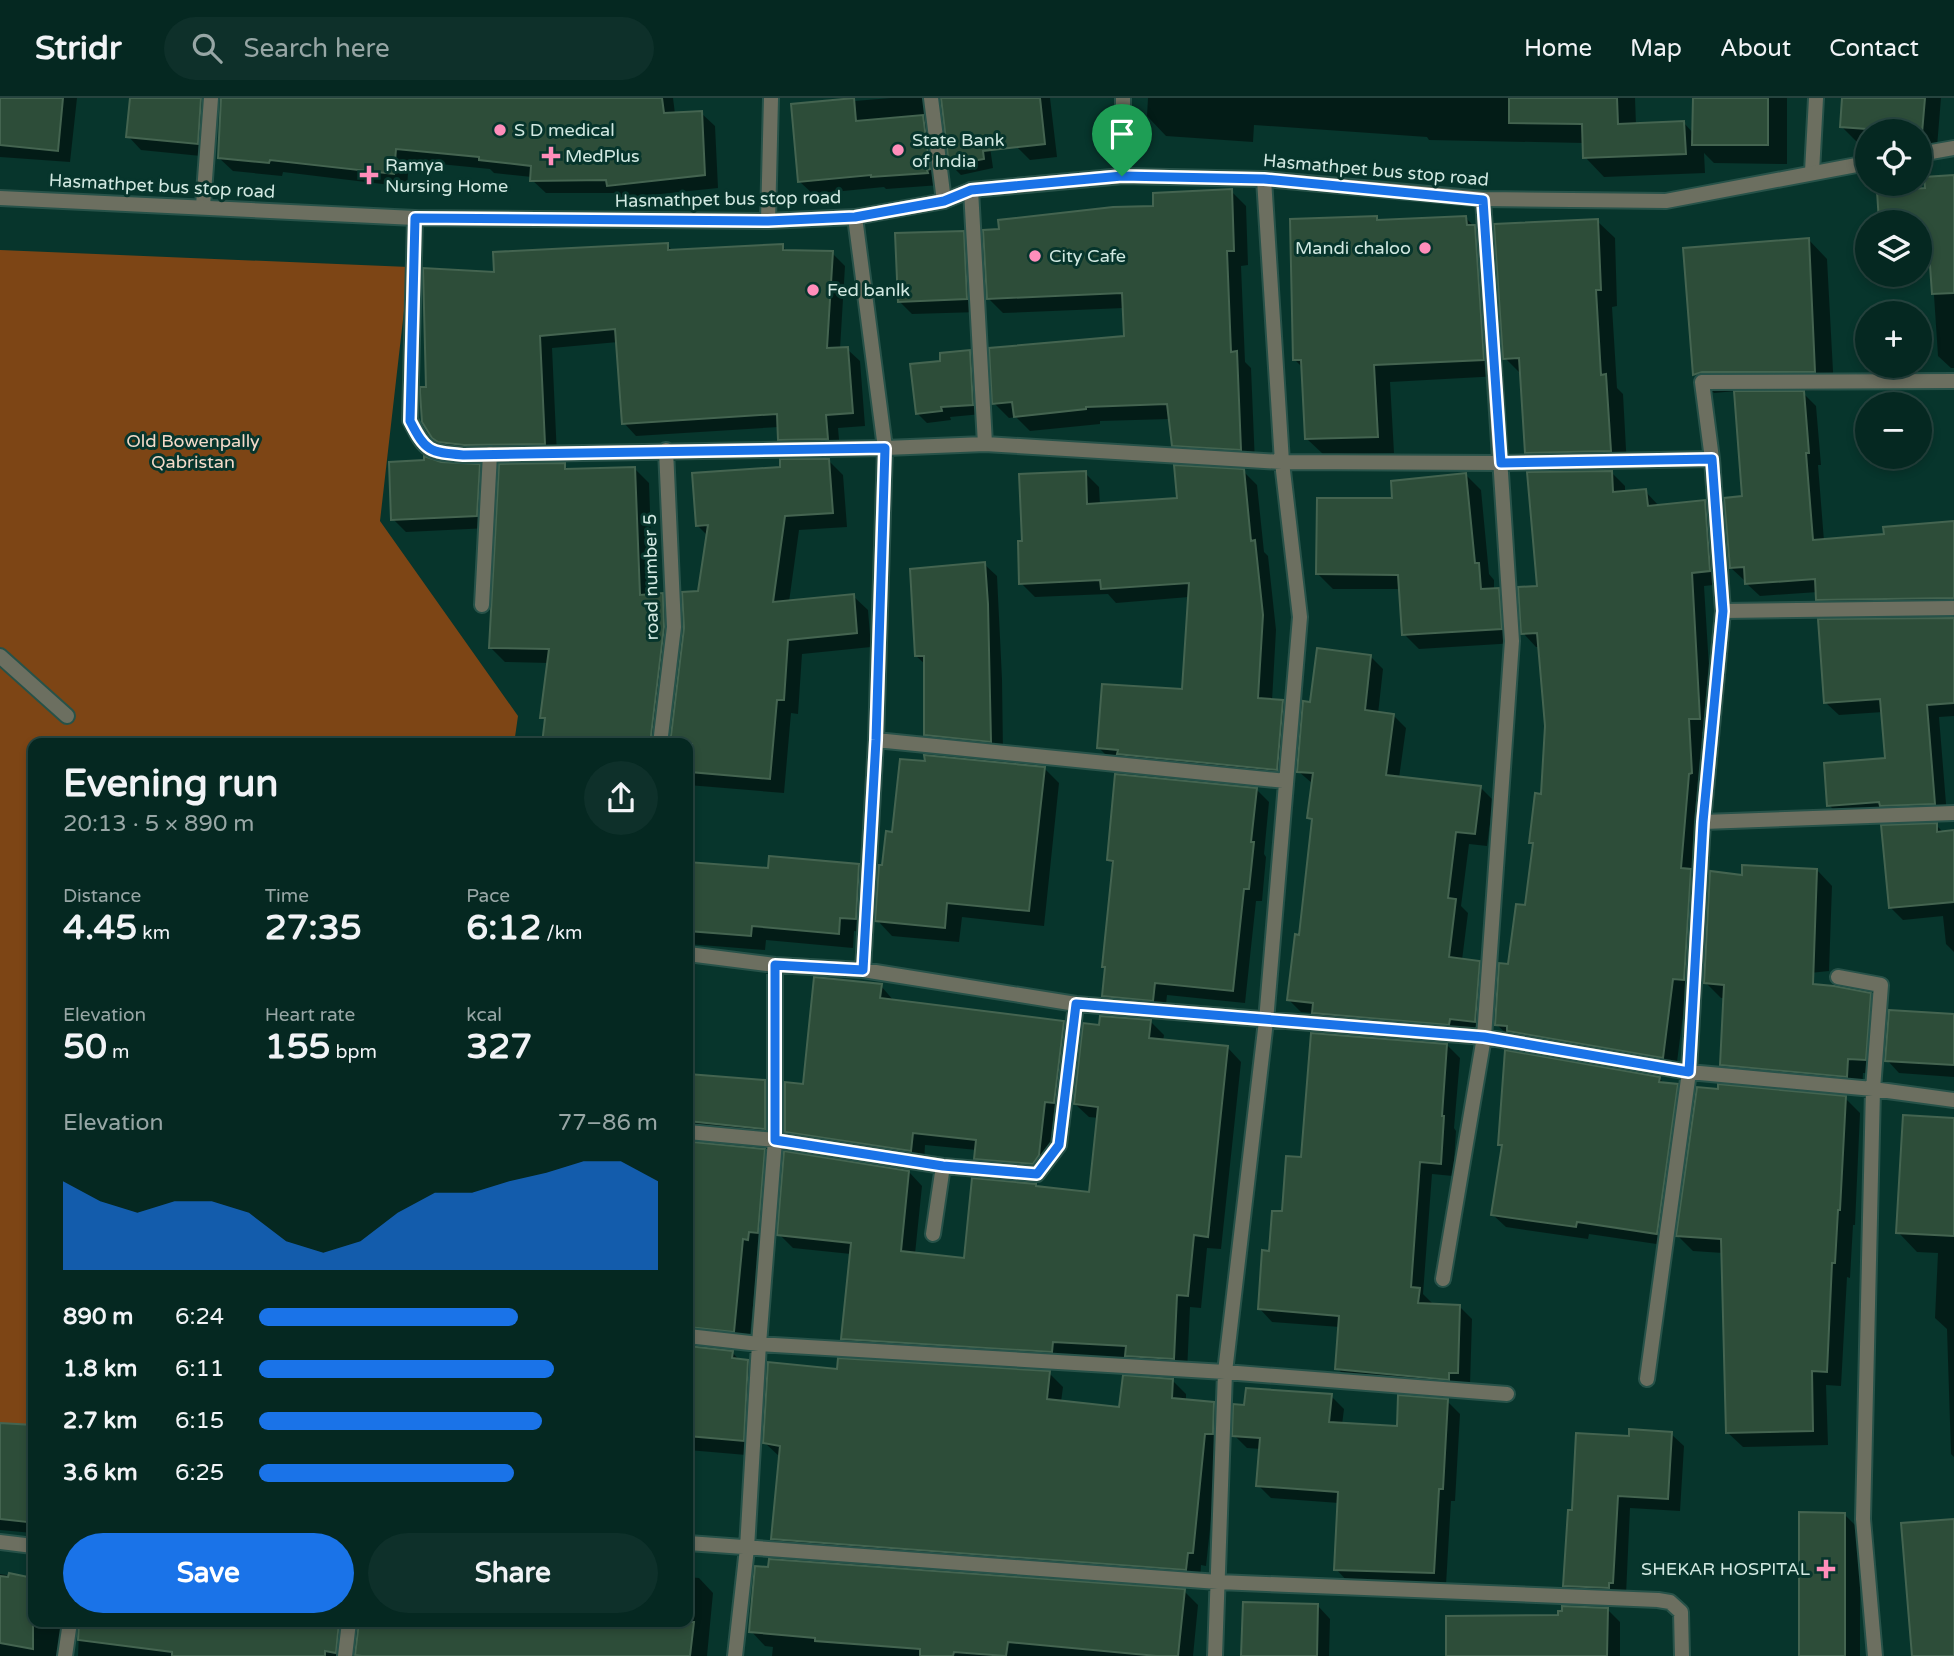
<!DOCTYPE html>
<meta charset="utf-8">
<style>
body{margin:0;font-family:"Varela Round",sans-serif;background:#0e302a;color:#f1f3f6;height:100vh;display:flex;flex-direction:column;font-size:26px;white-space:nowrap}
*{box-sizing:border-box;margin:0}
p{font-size:23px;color:#97a6a5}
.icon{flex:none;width:38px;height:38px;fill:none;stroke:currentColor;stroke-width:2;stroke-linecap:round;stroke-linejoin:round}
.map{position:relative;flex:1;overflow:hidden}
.sheet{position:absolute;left:28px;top:640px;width:665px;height:889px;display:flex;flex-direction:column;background:#052821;border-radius:14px;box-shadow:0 4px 10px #0003,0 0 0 2px #26443f}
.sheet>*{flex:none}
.tools{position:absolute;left:1855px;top:21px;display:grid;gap:14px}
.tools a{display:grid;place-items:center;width:77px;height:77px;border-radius:50%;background:#052821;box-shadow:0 4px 10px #0003,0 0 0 2px #26443f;font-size:35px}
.pin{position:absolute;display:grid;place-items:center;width:60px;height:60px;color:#fff;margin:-72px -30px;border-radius:50% 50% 50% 0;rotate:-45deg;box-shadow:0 0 7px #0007}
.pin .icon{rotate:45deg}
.round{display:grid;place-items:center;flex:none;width:74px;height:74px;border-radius:37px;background:#0e302a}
.summary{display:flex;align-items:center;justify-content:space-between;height:119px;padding:0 35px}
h1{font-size:38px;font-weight:700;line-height:52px}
.stats{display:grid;grid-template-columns:repeat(3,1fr);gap:10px;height:119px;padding:7px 35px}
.stats div{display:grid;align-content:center}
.stats b{font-size:35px;font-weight:700}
.stats small{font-size:19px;font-weight:400}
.stats p{font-size:19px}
.chart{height:196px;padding:14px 35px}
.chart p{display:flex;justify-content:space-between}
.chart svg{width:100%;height:126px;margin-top:7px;fill:#1a73e8;opacity:.7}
.cta{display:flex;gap:14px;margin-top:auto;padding:14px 35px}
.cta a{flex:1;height:80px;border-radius:42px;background:#1a73e8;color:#fff;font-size:28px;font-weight:700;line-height:80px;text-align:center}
.cta a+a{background:#0e302a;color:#f1f3f6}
ul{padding:0 35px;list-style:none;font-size:23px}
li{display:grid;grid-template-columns:112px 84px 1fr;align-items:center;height:52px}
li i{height:18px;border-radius:9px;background:#1a73e8}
header{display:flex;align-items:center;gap:42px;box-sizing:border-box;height:98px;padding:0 35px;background:#052821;border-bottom:2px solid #26443f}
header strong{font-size:33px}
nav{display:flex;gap:38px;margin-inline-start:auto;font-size:24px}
.search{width:490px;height:63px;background:#0e302a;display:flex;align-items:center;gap:18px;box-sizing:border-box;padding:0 24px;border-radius:38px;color:#97a6a5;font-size:26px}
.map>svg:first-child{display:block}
.green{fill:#7d4515}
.shadow{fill:#0007}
.building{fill:#2d4d39;stroke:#446450;stroke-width:2}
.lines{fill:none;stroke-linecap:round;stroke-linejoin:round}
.minor-casing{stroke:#275249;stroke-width:18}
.tertiary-casing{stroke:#275249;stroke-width:18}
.minor{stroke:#6c6f60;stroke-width:14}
.tertiary{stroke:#6c6f60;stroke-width:14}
.route-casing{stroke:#fff;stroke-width:14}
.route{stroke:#1a73e8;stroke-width:9}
.poi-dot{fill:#ff8ebb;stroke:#07352c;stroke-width:2.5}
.labels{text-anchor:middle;stroke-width:6;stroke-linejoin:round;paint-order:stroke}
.poi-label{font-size:18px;fill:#d1e8e1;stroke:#07352c;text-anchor:start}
.street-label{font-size:18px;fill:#d1e8e1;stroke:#07352c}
.park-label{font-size:18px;fill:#f4dac9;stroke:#07352c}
</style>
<header>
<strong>Stridr</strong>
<div class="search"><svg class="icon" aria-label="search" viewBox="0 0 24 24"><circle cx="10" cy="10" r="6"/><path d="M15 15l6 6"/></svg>Search here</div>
<nav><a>Home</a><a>Map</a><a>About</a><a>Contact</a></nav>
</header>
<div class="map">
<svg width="1954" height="1558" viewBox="0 0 1954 1558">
<rect width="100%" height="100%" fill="#07352c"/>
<!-- green -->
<path class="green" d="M0,152L409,169L380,423L518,618L514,646H33V1332L0,1327Z"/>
<!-- shadow -->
<path class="shadow" d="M0,0H77L70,64L0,59Z
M132,0H673L675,16L701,15L715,28L718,90L622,100L617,95H546L532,82V79L494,75L490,71L409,63L407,89L283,74L282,78L233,73L219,60L222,1L214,13L211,59L141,52L128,38Z
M891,0H930L940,87L886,91L884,89L813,96L800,84L793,8Z
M942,0H983L993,70L961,77L951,67Z
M1021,0H1050L1057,59L1030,62L1017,49Z
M1148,0H1635L1636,27L1684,25L1694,36L1695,0H1787V66L1714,65L1704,55L1705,75L1604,79L1585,59L1584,45L1429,42L1427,39L1254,27L1253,44L1166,38L1147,18Z
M1843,0H1941L1937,49L1920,48V33H1867V45L1857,44L1841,28Z
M1954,78V270H1951L1938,258L1931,152L1920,153V124H1881L1879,95L1927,92Z
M1231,93L1246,108L1248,167L1241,168L1245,264L1251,270L1255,366L1189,362L1174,347L1170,321L1100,323V326L1030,333L1016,319L1009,320L994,305L1126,239L1124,210L1003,215L988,200L1155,109Z
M1376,120L1380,123L1466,120L1491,146L1500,278L1390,284L1394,355L1324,357L1307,341L1303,270L1295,262Z
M1597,123L1615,140L1617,208L1612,209L1617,290L1623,296L1627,370L1545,372L1527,354L1522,277L1505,260Z
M963,135L976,147L979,214L912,216L899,203Z
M1808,141L1827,161L1834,292L1801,293L1816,308L1821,367H1818L1824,443L1886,437L1954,425V513L1831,514L1818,501V494L1760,498L1747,486L1746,482H1744L1731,470L1744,399L1736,293L1714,295L1695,276Z
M667,147L674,154L782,148L788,154L832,155L845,168L840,251H847L860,263L865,328L838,330L840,353L793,354L780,341L779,329L636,338L624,325L618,244L552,250L557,358L447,352L433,339L427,291L495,176Z
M970,254L979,264L982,316L950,319L951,322L927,325L917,315L942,264Z
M828,362L843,377L847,429L799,432L789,504L853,498L868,512L871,549L802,556L798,616L791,615L784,695L688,687V646L700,495L708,438L697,427L782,370Z
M441,366L479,368L492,381L489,430L406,434L393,421Z
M564,367L570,373L635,371L649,385L653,498L662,497L677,512L666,646H544L546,623L542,619L549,565L505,564L490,549Z
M1243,373L1257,387L1264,454L1268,458L1276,532L1272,603L1283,604L1297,618L1291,685L1113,664L1099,650L1184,593L1189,499L1116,505L1108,496L1035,499L1021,485L1024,445L1085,375L1099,389L1100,407L1179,401Z
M1611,374L1625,388V395L1645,393L1659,408L1705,403L1718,417L1723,486L1704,488L1713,634H1702L1704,688L1697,895L1686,893L1676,972L1510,939L1496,926L1527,809L1535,748L1531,744L1542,698L1546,628L1540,549H1536L1523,535L1539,490Z
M1466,377L1481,392L1489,476L1494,482V492H1498L1513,507L1516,545L1419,551L1404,536L1401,491H1333L1318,476Z
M984,466L997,478L1002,581L1003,656L939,649L926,636V567L916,558Z
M1954,521V618L1939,619L1947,718L1842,720L1829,707L1887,662L1883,614L1839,617L1826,605Z
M1371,559L1383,571L1378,616L1393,617L1406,630L1399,680L1480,689L1493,702L1487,748L1469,746L1461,808L1468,815L1462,862L1479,864L1492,877L1488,936L1327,928L1314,915L1301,914L1288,901L1300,839L1313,723L1309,719L1313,686L1298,673L1312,606Z
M1044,670L1059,685L1044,828L962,819L959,844L892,838L877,822L884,769Z
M1256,691L1269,704L1264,756L1266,759L1262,803H1256L1245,905L1167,897L1165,915L1117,911L1104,898L1107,871L1104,868L1114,767L1108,761Z
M1936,727L1944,735L1954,734V854L1946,846L1943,818L1903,822L1890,809Z
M688,765L769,772L859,767L873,782L870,835L854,833L853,850L766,842L765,852L688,846Z
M1817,772L1832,788L1829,873L1800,876V889L1870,897L1885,912L1880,976L1863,975L1862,993L1737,982L1721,966L1725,900H1721L1705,884L1743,779Z
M881,888L894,903L1063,925L1076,938L1057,1016L1051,1070L1046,1078L989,1073L976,1060L977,1052L925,1047L924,1065L799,1046L786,1033L805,987Z
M1954,918V979L1899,975L1887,962Z
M1150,923L1164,937L1163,943L1228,950L1241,964L1221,1151L1207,1150L1201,1210L1190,1209L1187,1274L1140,1271L1129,1260L1066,1257L1065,1267L856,1254L842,1241L851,1156L793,1150L779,1136L909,1074L922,1088L915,1156L965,1162L1036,1087L1039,1090L1091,1096L1099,1020L1089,1019L1075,1006L1101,929Z
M1447,947L1460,960L1454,1030L1456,1033L1453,1078L1432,1076L1423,1196L1432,1205L1431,1207L1459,1208L1472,1221L1470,1287L1350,1283L1337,1270L1340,1229L1272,1224L1260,1211L1271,1155L1303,1061Z
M688,978L765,984L779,999V1045L688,1036Z
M1659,980L1665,986L1677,988L1690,1001L1670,1148L1589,1136L1588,1141L1506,1129L1493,1117L1503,1050L1500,1046Z
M1845,1000L1860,1015L1855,1127H1853L1850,1180L1847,1179L1841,1288L1826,1287L1828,1347L1743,1349L1727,1334L1723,1155L1693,1153L1678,1138Z
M1954,1022V1359L1951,1356L1947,1231L1935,1220L1938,1155L1917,1154L1898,1134Z
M694,1046L764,1052L779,1068L763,1156H758L749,1248L705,1243L696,1247L694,1250L732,1254L740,1263H748L763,1279L758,1358L688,1352V1125Z
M839,1273L1049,1275L1063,1289L1061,1304L1121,1310L1172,1282L1186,1296V1303L1214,1306L1227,1320L1219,1348L1206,1468L1201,1467L1200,1485L786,1454L772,1441L780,1359L765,1345Z
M1331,1298L1344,1311L1342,1327L1398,1330L1447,1303L1460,1316L1455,1403H1451L1446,1487L1348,1484L1336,1471L1339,1405L1271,1400L1258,1387L1261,1351L1247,1350L1234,1337Z
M0,1326L33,1329V1435L0,1432Z
M1671,1336L1684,1348L1680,1413L1630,1410L1626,1497L1578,1501L1565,1488L1573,1414L1631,1340Z
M1844,1416L1860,1432V1558H1801Z
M0,1476L33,1481V1524H688V1479L699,1480L713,1495L707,1558H356L358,1537L355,1536L352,1558H78L79,1534L76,1533L72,1558H0Z
M1184,1493L1198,1507L1193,1558H772L773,1549L765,1548L751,1533Z
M1318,1508L1330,1521L1329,1558H1243Z
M1607,1511L1620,1524V1558H1448L1560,1518Z"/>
<!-- building -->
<path class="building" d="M0,0H63L58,53L0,47Z
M130,0H201L198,46L126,39Z
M221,0H662L664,15L702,13L705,77L607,88L606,82L530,83L531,68L479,62V59L396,51L394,76L270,62L269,65L218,60Z
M854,0L856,23L923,17L930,71L927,72L928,75L871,79V77L798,84L791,6Z
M941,0H1040L1045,46L983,53L984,61L949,67Z
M1509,0H1617L1618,26L1684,23L1686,56L1583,60L1582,26L1509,25Z
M1693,0H1768V47H1692Z
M1842,0H1925L1922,35L1840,29Z
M1954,77V195L1932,196L1928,139L1920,140V124H1879L1877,93L1925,90L1924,79Z
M1232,91L1234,153H1227L1231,254L1237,253L1241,352L1172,348L1167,306L1086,309V311L1014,319L1012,304L992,306L989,250L1124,238L1122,195L987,201L983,132L999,131L998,122L1113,109L1153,108V95Z
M1377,118V122L1466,118L1467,127H1475L1484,262L1374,267L1378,339L1305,341L1301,262H1293L1290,121Z
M1598,121L1601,192H1596L1601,277L1606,276L1611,353L1525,355L1519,260L1503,261L1494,126Z
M964,133L967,201L898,204L895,135Z
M1809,140L1815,274H1702L1693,277L1683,150Z
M668,145V152L783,146V152L833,153L827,250L848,249L853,315L826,317L828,341L778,342L777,316L622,326L615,231L540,238L545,346L464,347L438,344L432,340L422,324L420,294V289H426L423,170L494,174L493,154Z
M970,252L973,307L941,309L942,313L916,316L910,266L940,263V255Z
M1734,293H1804L1809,355H1806L1813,442L1884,436L1883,429L1954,423V500L1816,502L1815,481L1745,486L1744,469L1730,470L1724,400L1742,398Z
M424,358L441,364L480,366L477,418L391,422L389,364L424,362Z
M780,361H829L833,415L785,418L773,504L854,496L857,535L788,542L784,602H777L770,681L690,674L692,646H670L684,530L682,494L698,493L708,427L696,428L692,375L780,369Z
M565,365V371L635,369L640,497L663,495L664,529L650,646H542L545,620H540L549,551L489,550L499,366Z
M1174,367L1244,371L1251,443L1255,442L1263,517L1258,600L1283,602L1277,672L1117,656L1118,652L1097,650L1102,586L1182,591L1189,485L1101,491L1100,482L1019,486L1018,443H1022L1019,376L1086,373L1087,406L1177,400Z
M1612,373L1613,394L1646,391L1648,408L1705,402L1710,473L1692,475L1700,621H1689L1692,675L1689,676L1681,770L1691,771L1684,882L1673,881L1663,960L1507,933V928L1495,927L1499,865L1508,866L1516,806L1525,807L1533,745H1529L1535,695L1541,696L1545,628L1537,535L1521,536L1518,489L1537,488L1527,374Z
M1466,375L1475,465H1479L1481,491L1499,490L1502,531L1402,537L1398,477L1316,476L1317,400H1392L1391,383Z
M985,464L988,506L991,644L924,637V558H915L910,471Z
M1954,520V605L1927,607L1935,706L1880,708L1879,704L1827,708L1824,665L1885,660L1880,601L1824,605L1818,521Z
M1317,550L1371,557L1365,612L1394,616L1386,677L1481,688L1475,736L1456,734L1448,800L1456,801L1449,859L1480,863L1475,924L1450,921L1449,927L1312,915L1313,905L1287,902L1295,836L1299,837L1312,721L1307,720L1313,675L1297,674L1303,603L1310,604Z
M924,657L1045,669L1029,813L947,805L945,830L875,823L879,767H882L886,733L892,734L900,661L925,663Z
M1115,676L1257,690L1251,744H1254L1249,791H1244L1233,893L1155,885L1153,903L1102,898L1105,869H1102L1113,763L1107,762Z
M1937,725V734L1954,732V804L1889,810L1881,727Z
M769,758L859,766L856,821L840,820L839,836L752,828L751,838L688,833V764L768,770Z
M1742,767L1817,771L1813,886L1834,888L1871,895L1866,962L1848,961L1847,979L1720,967L1724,887L1704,885L1710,773L1742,777Z
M814,879L882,886L880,900L1064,923L1054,1005L1045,1004L1039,1057L1033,1066L974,1061L976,1042L913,1035L911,1053L785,1034V984L803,986Z
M1889,912L1954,916V967L1885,963Z
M1100,918L1151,922L1149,940L1228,948L1208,1139L1194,1137L1188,1198L1177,1197L1174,1261L1125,1258L1126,1248L1053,1244L1052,1254L841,1241L851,1145L777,1137L784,1053L909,1073L901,1153L964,1160L972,1080L1036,1086V1088L1089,1094L1098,1009L1074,1006L1083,925L1099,927Z
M1311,935L1447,946L1442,1018H1444L1441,1066L1420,1064L1411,1189L1420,1190L1418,1205L1460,1207L1458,1275H1449V1282L1335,1271L1339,1218L1258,1211L1262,1152L1269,1153L1272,1113H1282L1286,1058L1301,1059Z
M1505,952L1660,979L1659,984L1678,986L1657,1136L1577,1124L1576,1129L1491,1117L1502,1047H1498Z
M688,976L765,982V1031L688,1023Z
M1718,986L1846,998L1840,1112H1838L1835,1165H1832L1827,1274L1812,1273L1813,1333L1726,1335L1721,1141L1676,1138L1697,989L1718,991Z
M1903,1017L1954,1020V1138L1896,1135Z
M693,1044L765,1051L758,1135L749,1134L748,1142L743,1141L734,1234L688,1229V1104Z
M688,1248L733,1253L732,1260L748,1262L744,1343L688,1338Z
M838,1260L1050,1273L1047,1301L1119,1309L1123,1277L1173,1281L1172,1300L1214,1304L1213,1336H1205L1193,1455H1188L1186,1472L771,1441L780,1348L763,1345L768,1264L837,1271Z
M1246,1290L1332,1296L1329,1324L1397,1328L1398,1297L1448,1301L1443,1391H1439L1434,1475L1334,1472L1338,1394L1256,1388L1260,1340L1232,1338L1233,1306L1244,1307Z
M0,1325L33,1327V1353L27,1424L0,1421Z
M1629,1331L1672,1334L1668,1401L1618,1398L1613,1485H1609V1490L1563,1488L1568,1412H1572L1576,1335L1629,1338Z
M1799,1414L1845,1415V1558H1799Z
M1954,1421V1558H1912L1901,1425Z
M769,1461L1185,1491L1178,1558H1157L1008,1544L1006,1558L954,1554L953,1558H920V1551L815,1543V1540L749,1534L755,1468L768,1469Z
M9,1475L33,1480V1551L0,1545V1478L8,1479Z
M1243,1504L1318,1506L1317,1558H1241Z
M1562,1508L1608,1510L1607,1558H1446V1518L1558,1517V1513H1562Z
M79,1524H339L336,1555L325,1553V1558H172V1554L78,1542Z
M359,1524H694L690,1558H362L355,1557Z"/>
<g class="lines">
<defs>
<path id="minor" d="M931,0L944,103
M1812,74L1816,0
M1123,78V0
M971,92L985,346
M203,108L211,0
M855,119L885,350L876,642L863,872
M415,120L410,322C426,354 428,354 464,357L885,350L985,346L1282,364L1501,365L1712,361
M768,123L771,0
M482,507L490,356
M1723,513L1954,510
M0,558L67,618
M876,642L1286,683
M660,646L674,529L666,352
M1703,724L1954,715
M688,856L775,867L863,872L1076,906L1484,939L1689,974L1873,991L1954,1002
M1838,879L1881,887L1873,991L1863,1421L1875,1558
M688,1034L775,1042L943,1068L1037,1076L1059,1047L1076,906
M933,1136L943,1068
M1443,1181L1484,939L1512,543L1483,101
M688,1238L759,1246L1225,1274L1507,1296
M1647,1281L1689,974L1703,724L1723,513L1712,361L1702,284L1954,283
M0,1444L33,1448
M688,1445L1218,1484L1658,1502L1670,1504L1681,1514L1682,1558
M65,1558L70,1524
M345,1558L349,1524
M735,1558L747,1450L759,1246L775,1042V867
M1215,1558L1225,1274L1266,923L1300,519L1282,364L1264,81"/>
<path id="tertiary" d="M1920,56L1954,50
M0,100L415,120L768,123L855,119L944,103L971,92L1123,78L1264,81L1483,101L1666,103L1867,65"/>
</defs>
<!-- minor casing -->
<use href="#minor" class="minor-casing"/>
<!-- tertiary casing -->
<use href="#tertiary" class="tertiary-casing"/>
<!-- minor -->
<use href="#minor" class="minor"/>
<!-- tertiary -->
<use href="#tertiary" class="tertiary"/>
</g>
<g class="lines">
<defs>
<path id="route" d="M1122,78L1264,81L1483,102L1501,365L1712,361L1723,513L1703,724L1689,974L1484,939L1076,906L1059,1047L1037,1076L943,1068L775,1042V867L863,872L876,642L885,350L464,357C429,354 426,354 410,323L415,120L768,123L855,119L944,103L971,92Z"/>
</defs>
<!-- route casing -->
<use href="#route" class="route-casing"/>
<!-- route -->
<use href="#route" class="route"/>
</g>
<!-- markers -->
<g class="poi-dot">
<circle cx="500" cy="32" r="7"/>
<circle cx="898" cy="52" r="7"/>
<path d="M547.5 47.5h7v7h7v7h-7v7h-7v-7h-7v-7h7z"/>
<path d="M365.5 66.5h7v7h7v7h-7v7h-7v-7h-7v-7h7z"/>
<circle cx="1425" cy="150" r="7"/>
<circle cx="1035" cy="158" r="7"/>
<circle cx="813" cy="192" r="7"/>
<path d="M1822.5 1460.5h7v7h7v7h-7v7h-7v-7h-7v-7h7z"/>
</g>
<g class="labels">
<!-- poi labels -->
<g class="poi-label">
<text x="514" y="38">S D medical</text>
<text x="912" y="48">State Bank<tspan x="912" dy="21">of India</tspan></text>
<text x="565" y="64">MedPlus</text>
<text x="385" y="73">Ramya<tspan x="385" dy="21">Nursing Home</tspan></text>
<text x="1411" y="156" text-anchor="end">Mandi chaloo</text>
<text x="1049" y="164">City Cafe</text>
<text x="827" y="198">Fed banlk</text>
<text x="1810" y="1477" text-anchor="end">SHEKAR HOSPITAL</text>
</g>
<!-- street labels -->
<g class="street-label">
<text transform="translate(1376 72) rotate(5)" y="6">Hasmathpet bus stop road</text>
<text transform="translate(162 88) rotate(3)" y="6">Hasmathpet bus stop road</text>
<text transform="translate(728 101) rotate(-1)" y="6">Hasmathpet bus stop road</text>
<text transform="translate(651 479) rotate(-91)" y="6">road number 5</text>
</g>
<!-- park labels -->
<g class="park-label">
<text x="193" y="349">Old Bowenpally<tspan x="193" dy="21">Qabristan</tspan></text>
</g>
</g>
</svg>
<div class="tools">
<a><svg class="icon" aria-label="locate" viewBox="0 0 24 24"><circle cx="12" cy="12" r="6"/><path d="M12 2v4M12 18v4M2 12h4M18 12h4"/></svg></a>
<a><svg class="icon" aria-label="layers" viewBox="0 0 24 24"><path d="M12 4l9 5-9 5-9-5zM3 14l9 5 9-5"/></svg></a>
<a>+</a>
<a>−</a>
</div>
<div class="pin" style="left:1122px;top:78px;background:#1e9e55"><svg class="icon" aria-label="arrive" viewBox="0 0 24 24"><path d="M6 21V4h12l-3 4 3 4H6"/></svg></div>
<section class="sheet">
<div class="summary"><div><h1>Evening run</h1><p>20:13 · 5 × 890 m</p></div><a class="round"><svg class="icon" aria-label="share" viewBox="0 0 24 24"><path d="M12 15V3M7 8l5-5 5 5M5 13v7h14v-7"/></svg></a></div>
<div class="stats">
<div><p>Distance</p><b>4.45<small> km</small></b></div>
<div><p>Time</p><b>27:35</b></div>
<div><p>Pace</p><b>6:12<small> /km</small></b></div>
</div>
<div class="stats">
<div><p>Elevation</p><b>50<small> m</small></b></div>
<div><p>Heart rate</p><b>155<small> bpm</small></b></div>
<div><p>kcal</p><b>327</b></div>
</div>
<div class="chart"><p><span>Elevation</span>77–86 m</p>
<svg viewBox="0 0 160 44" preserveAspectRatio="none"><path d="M0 44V13L10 20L20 24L30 20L40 20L50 24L60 34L70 38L80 34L90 24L100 17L110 17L120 13L130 10L140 6L150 6L160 13V44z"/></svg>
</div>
<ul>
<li><b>890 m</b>6:24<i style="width:65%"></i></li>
<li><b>1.8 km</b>6:11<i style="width:74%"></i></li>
<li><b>2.7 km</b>6:15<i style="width:71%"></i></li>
<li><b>3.6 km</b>6:25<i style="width:64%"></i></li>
</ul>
<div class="cta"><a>Save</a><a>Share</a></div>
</section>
</div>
